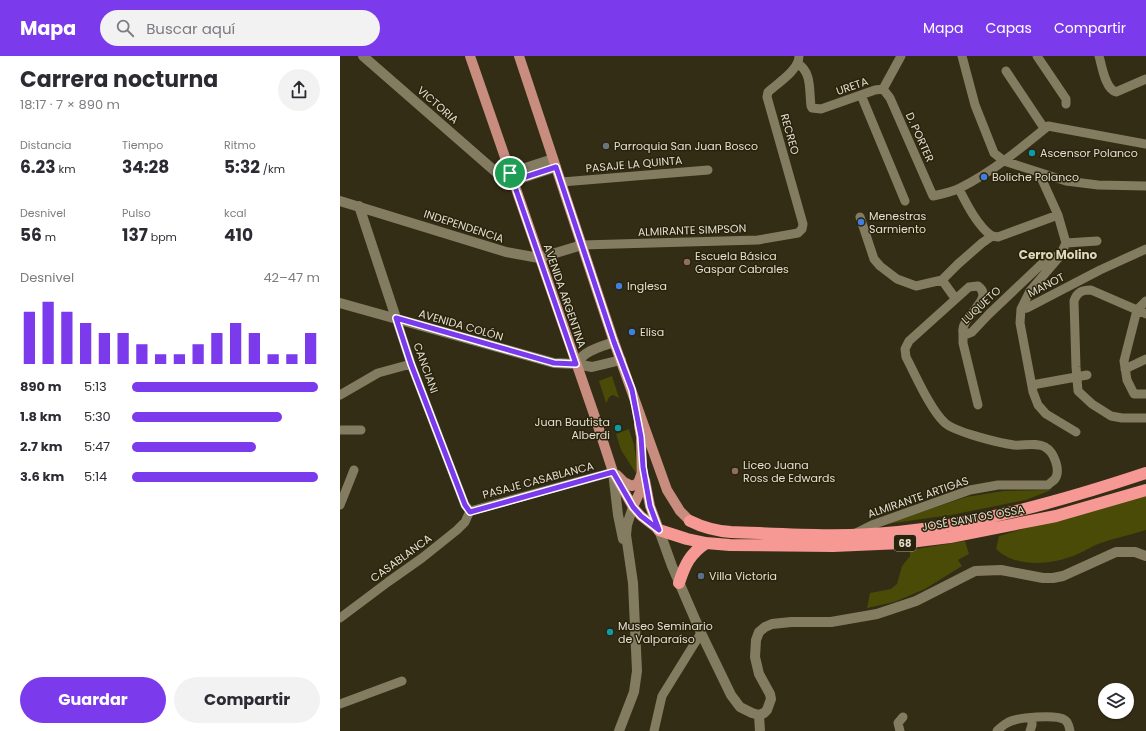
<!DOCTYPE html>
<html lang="es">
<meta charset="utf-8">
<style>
body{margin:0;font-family:Poppins,sans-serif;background:#f2f2f3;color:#2b2b33;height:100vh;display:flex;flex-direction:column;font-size:15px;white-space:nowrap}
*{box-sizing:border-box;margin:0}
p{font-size:13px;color:#7c7c81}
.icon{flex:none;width:22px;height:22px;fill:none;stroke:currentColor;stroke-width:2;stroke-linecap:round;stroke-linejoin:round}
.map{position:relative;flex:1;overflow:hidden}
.sheet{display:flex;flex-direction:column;background:#fff;width:340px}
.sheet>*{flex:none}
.buttons{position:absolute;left:758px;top:627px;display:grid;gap:8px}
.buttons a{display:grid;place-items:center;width:36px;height:36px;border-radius:50%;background:#fff;box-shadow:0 1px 3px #0004;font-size:20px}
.pin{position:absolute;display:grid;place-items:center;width:34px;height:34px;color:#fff;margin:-17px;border:2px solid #fff;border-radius:50%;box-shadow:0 1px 4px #0007}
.round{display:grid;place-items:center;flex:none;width:42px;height:42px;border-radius:21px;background:#f2f2f3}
.summary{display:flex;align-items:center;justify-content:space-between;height:68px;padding:0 20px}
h1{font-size:22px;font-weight:700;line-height:30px}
.figures{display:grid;grid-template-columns:repeat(3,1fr);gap:6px;height:68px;padding:4px 20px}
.figures div{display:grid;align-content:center}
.figures b{font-size:17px;font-weight:700}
.figures small{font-size:11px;font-weight:400}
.figures p{font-size:11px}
.chart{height:112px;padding:8px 20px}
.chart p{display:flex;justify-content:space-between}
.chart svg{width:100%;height:72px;margin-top:4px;stroke:#7c3aed;stroke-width:6}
.action{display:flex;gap:8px;margin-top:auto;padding:8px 20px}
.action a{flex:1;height:46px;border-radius:24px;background:#7c3aed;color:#fff;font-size:16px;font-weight:700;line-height:46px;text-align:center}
.action a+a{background:#f2f2f3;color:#2b2b33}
ul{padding:0 20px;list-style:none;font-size:13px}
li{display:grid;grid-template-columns:64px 48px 1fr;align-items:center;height:30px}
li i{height:10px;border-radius:5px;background:#7c3aed}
header{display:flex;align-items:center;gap:24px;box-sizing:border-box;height:56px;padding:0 20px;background:#7c3aed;color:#fff}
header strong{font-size:19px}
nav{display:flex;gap:22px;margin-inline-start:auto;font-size:14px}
.search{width:280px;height:36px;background:#f2f2f3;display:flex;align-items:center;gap:10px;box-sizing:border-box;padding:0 14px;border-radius:22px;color:#7c7c81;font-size:15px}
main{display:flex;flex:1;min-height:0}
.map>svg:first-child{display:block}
.green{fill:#494b06}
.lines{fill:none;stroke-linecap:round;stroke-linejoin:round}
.street{stroke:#837c61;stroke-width:9}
.secondary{stroke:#837c61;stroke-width:10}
.primary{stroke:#c88d7f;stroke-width:10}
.highway{stroke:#f69893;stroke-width:12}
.route-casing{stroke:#fff;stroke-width:8}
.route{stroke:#7c3aed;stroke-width:5}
.worship-dot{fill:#6b7280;stroke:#29230b;stroke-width:1.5}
.culture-dot{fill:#0f9aa8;stroke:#29230b;stroke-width:1.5}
.shop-dot{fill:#3f7fe0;stroke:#29230b;stroke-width:1.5}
.education-dot{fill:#8d6e63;stroke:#29230b;stroke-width:1.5}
.service-dot{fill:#5c6f8a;stroke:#29230b;stroke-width:1.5}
.labels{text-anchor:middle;stroke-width:3;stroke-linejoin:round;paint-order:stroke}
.shield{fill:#29230b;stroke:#aaa695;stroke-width:1}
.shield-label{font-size:10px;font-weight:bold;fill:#e2ded0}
.street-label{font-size:11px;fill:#e2ded0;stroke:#29230b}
.poi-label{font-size:11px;fill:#e2ded0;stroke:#29230b;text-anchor:start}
.neighbourhood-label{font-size:12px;font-weight:bold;fill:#dfd7bb;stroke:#29230b}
</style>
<header>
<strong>Mapa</strong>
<div class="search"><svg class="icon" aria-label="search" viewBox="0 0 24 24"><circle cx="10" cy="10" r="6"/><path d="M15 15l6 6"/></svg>Buscar aquí</div>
<nav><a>Mapa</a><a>Capas</a><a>Compartir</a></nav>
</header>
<main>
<section class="sheet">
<div class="summary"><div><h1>Carrera nocturna</h1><p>18:17 · 7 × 890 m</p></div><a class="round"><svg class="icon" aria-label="share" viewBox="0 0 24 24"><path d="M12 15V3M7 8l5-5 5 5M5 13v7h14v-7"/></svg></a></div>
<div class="figures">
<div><p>Distancia</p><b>6.23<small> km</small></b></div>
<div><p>Tiempo</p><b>34:28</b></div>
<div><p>Ritmo</p><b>5:32<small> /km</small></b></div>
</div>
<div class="figures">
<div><p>Desnivel</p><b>56<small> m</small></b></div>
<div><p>Pulso</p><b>137<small> bpm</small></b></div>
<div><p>kcal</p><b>410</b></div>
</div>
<div class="chart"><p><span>Desnivel</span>42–47 m</p>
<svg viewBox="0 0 160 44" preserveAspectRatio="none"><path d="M5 44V12M15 44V6M25 44V12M35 44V19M45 44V25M55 44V25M65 44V32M75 44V38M85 44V38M95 44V32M105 44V25M115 44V19M125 44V25M135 44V38M145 44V38M155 44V25"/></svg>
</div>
<ul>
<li><b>890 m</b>5:13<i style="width:99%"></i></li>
<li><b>1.8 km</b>5:30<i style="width:80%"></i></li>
<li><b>2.7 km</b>5:47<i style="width:66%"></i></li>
<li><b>3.6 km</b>5:14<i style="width:99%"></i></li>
</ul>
<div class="action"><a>Guardar</a><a>Compartir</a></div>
</section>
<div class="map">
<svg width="806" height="675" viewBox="0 0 806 675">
<rect width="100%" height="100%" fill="#332d15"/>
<!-- green -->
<path class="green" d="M272,320L279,342L273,339C267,341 269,344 266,347L259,325Z
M289,373L294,389L298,418L297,419L281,394L276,378Z
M711,434L686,444L611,459L546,468L626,441L664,435Z
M806,436V474C790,479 774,482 758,488C749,492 740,498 730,501C708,509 674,511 656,493L659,480Z
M625,485L629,498L618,504L622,510L585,533L554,546L527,552L530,537L551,533L557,528L562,510L570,500V494Z"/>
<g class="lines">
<!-- street -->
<path class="street" d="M622,0L635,49L654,97L664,105L726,125L758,129L806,130
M697,0L726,43V48
M759,0C762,10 765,33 776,36L806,23
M458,8C472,16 469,35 471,50L472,52L481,53L535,34L543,33L561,0
M666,15L704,72
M543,33L550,42L593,140C602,138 612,136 620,132C652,116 680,93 708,70L806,88
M521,39L565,145
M699,117L718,159L726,187L720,200L690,235L681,253L680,267L693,336L698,349L706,358L736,376
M222,126L368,114
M619,133C626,147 638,171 652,180
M520,161L534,203L540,210L557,223L576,230L602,224L618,208L642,187L652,180L658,181L718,159
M726,187L757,185
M242,189L418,184L458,177L462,173L463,168L427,41L428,36C438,27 459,14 459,0
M602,224L615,242
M806,245L797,254L784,305L787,324L794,338H806
M681,253L687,252L760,214L806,193
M806,258L751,234C742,234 737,236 734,245L736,311L738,335L752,348L771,360L782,362H806
M56,262L71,308L125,449L130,455
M623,277V287L638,349
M785,313L806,303
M692,329L747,319
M0,339L38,317L71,308
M0,374H21
M0,449L14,414
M130,455L273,416
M516,477L532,469L630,434L658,429H708C710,427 713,425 715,423C721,414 714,396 705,391C696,386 684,390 674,389C659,387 615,376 605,367C591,355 575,318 566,301L565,293L569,285L629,231L638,230C656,243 619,261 623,277L627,278L632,276L649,258L708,202L720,200
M0,562L48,526L82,502L117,474L125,466L130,455
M0,648L62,625
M314,675L322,640L361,577
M560,675L558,667L563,661
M657,675C660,672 663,669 667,667C676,661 717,658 725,664C729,667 729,671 730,675
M690,675L692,669V662"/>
<!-- secondary -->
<path class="secondary" d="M23,0L157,117L173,125L216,111
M163,117H170L213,103
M0,145L166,196L199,202L242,189
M19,150L56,262
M0,247L214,307L236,308L252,311L281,304
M236,308C245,294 260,291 274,286
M273,416L278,459L283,483
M319,474L332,510L361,577L391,639L400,651L412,657L419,659L424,657L427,654L431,643L430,638L419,618L415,601L416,584L419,576L425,571L432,568L451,566H491L537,558L576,545L635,515L661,514L703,522H713L723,520L776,496H795L806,500
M419,659L420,675
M279,675L294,636L297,615L293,527L286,479L287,469L293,451"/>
<!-- primary -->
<path class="primary" d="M130,0L257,367L273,416L293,451L301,460L319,474
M179,0L274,286L327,434L340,455L350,465
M277,419L284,426L292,430L298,427L301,419
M305,424L310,450L319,474
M293,451L302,431L301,381L299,369"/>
<!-- highway -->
<path class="highway" d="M350,465C364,472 376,475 391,476C447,478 503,482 558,476C643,467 725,444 806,417
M319,474L347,483L366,487L390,489L493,490L562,487L610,481L716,460L806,434
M339,527C345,508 350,498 366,487"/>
</g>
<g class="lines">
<defs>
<path id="route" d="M170,117H157L173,125L236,308L214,307L56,262L71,308L125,449L130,456L273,416L293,451L301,460L319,474L310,450L303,411L301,381L292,334L274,286L216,111L173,125L170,117"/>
</defs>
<!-- route casing -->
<use href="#route" class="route-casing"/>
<!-- route -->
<use href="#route" class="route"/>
</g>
<!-- markers -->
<circle class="worship-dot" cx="266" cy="90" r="4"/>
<g class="culture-dot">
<circle cx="692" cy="97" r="4"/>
<circle cx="278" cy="372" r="4"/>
<circle cx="270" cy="576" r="4"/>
</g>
<g class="shop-dot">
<circle cx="644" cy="121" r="4"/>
<circle cx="521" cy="166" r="4"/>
<circle cx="279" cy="230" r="4"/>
<circle cx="292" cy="276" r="4"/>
</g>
<g class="education-dot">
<circle cx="347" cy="206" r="4"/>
<circle cx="395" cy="415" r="4"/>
</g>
<circle class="service-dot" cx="361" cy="520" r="4"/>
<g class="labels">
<!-- shield labels -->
<rect class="shield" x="554" y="479" width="22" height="16" rx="3"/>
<g class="shield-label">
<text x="565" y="491">68</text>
</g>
<!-- street labels -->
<g class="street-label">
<text transform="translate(512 30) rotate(-19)" y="4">URETA</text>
<text transform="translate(98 49) rotate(41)" y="4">VICTORIA</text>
<text transform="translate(450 78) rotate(74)" y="4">RECREO</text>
<text transform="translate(580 81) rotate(66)" y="4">D. PORTER</text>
<text transform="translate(294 108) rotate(-5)" y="4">PASAJE LA QUINTA</text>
<text transform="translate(124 170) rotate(18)" y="4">INDEPENDENCIA</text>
<text transform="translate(352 174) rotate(-2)" y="4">ALMIRANTE SIMPSON</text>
<text transform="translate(706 229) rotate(-27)" y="4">MANOT</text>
<text transform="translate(225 240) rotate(71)" y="4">AVENIDA ARGENTINA</text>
<text transform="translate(641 249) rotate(-43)" y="4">LUQUETO</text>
<text transform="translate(121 269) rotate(16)" y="4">AVENIDA COLÓN</text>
<text transform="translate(86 312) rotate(70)" y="4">CANCIANI</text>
<text transform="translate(198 424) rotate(-15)" y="4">PASAJE CASABLANCA</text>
<text transform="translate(578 441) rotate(-19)" y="4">ALMIRANTE ARTIGAS</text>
<text transform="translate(633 462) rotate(-10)" y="4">JOSÉ SANTOS OSSA</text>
<text transform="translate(61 502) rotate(-36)" y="4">CASABLANCA</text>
</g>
<!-- poi labels -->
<g class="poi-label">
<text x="274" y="94">Parroquia San Juan Bosco</text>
<text x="700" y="101">Ascensor Polanco</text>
<text x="652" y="125">Boliche Polanco</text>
<text x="529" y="164">Menestras<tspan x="529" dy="13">Sarmiento</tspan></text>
<text x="355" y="204">Escuela Básica<tspan x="355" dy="13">Gaspar Cabrales</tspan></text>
<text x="287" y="234">Inglesa</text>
<text x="300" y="280">Elisa</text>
<text x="270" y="370" text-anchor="end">Juan Bautista<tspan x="270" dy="13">Alberdi</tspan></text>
<text x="403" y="413">Liceo Juana<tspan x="403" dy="13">Ross de Edwards</tspan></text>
<text x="369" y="524">Villa Victoria</text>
<text x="278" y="574">Museo Seminario<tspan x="278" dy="13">de Valparaíso</tspan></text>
</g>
<!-- neighbourhood labels -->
<g class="neighbourhood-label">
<text x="718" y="203">Cerro Molino</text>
</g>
</g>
</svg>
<div class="buttons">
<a><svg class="icon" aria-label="layers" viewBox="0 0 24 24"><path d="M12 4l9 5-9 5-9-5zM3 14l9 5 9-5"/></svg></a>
</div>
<div class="pin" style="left:170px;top:117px;background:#1e9e55"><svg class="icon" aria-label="arrive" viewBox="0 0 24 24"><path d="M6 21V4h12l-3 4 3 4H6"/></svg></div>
</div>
</main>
